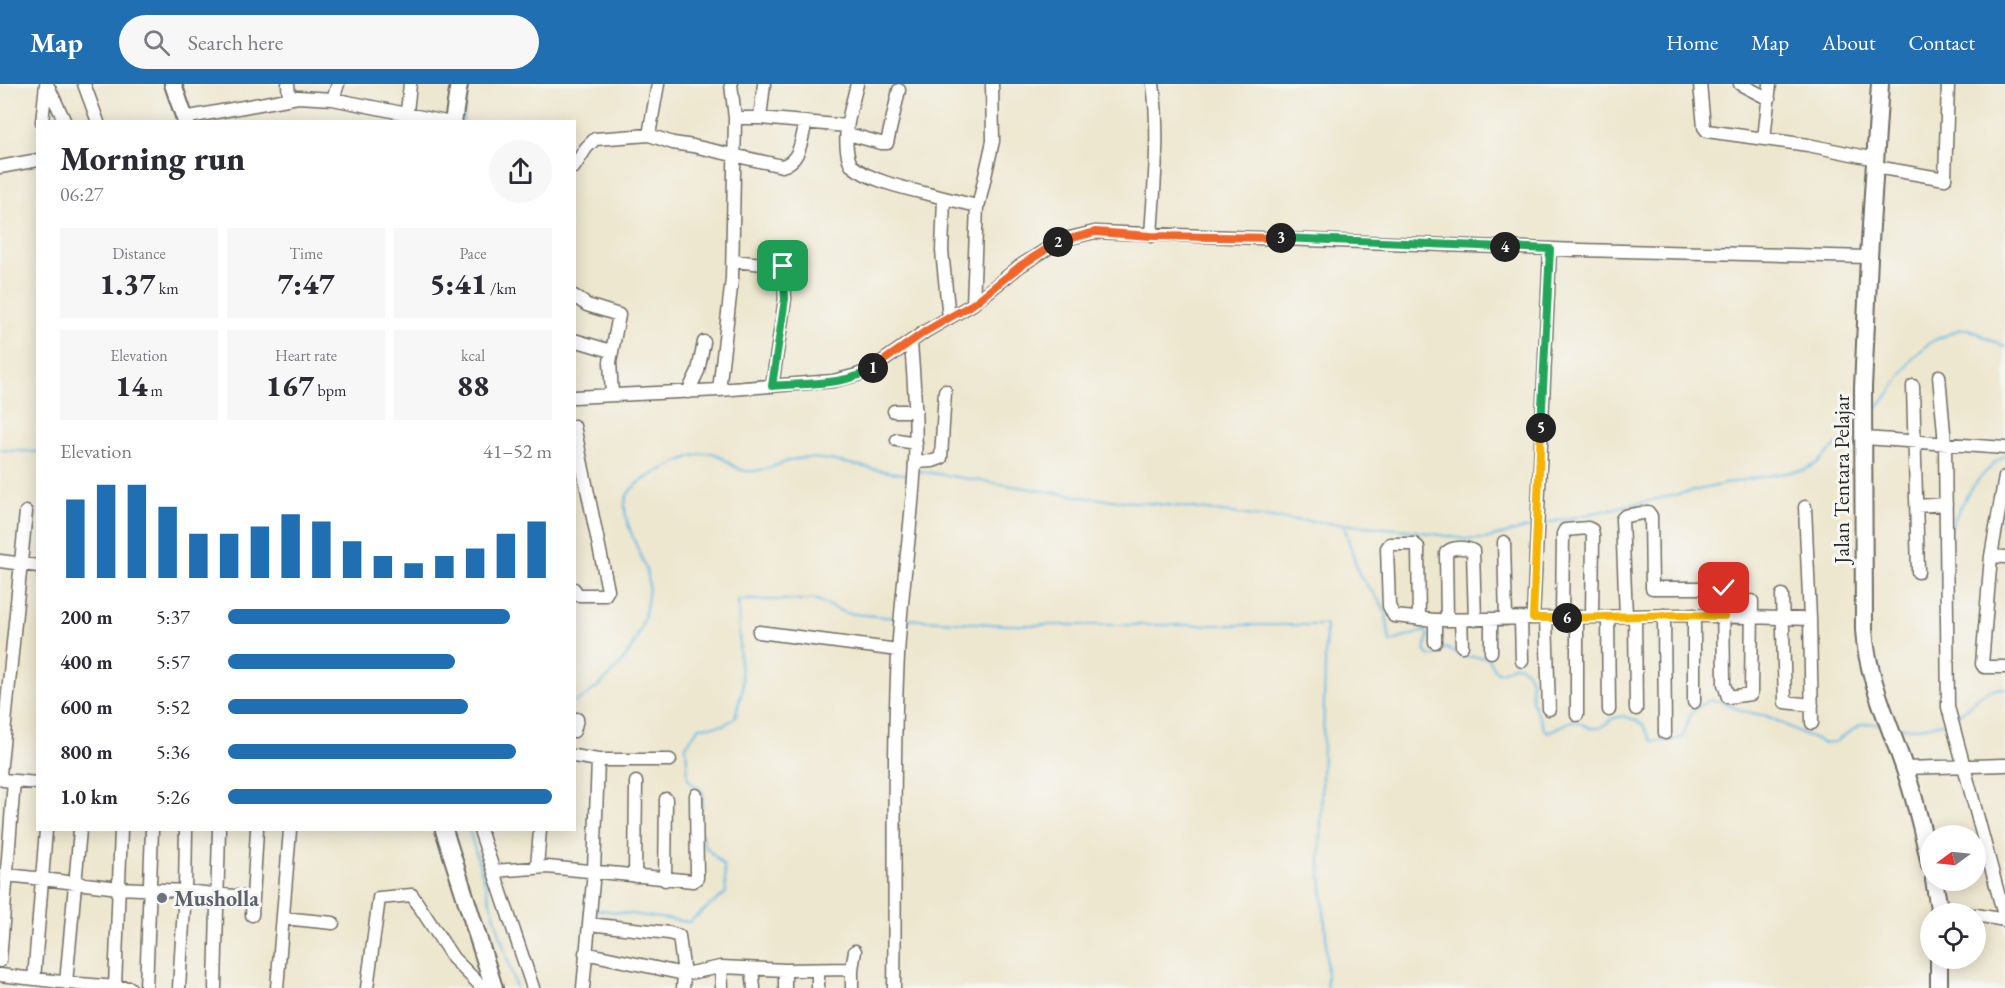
<!DOCTYPE html>
<meta charset="utf-8">
<style>
body{margin:0;font-family:"EB Garamond",serif;background:#f7f7f7;color:#2b2b33;height:100vh;display:flex;flex-direction:column;font-size:22px;white-space:nowrap}
*{box-sizing:border-box;margin:0}
p{font-size:20px;color:#7c7c81}
.icon{flex:none;width:33px;height:33px;fill:none;stroke:currentColor;stroke-width:2;stroke-linecap:round;stroke-linejoin:round}
.map{position:relative;flex:1;overflow:hidden}
.panel{position:absolute;left:36px;top:36px;width:540px;height:711px;display:flex;flex-direction:column;background:#fff;border-radius:0px;box-shadow:0 3px 15px #0003}
.panel>*{flex:none}
.needle{width:39px;rotate:255deg}
.buttons{position:absolute;left:1920px;top:741px;display:grid;gap:12px}
.buttons a{display:grid;place-items:center;width:66px;height:66px;border-radius:50%;background:#fff;box-shadow:0 3px 15px #0003;font-size:30px}
.pin{position:absolute;display:grid;place-items:center;width:51px;height:51px;color:#fff;margin:-26px;border-radius:12px;box-shadow:0 3px 9px #0006}
.km{position:absolute;width:30px;height:30px;margin:-15px;border-radius:50%;background:#222;color:#fff;font-size:16px;line-height:30px;text-align:center}
.round{display:grid;place-items:center;flex:none;width:63px;height:63px;border-radius:32px;background:#f7f7f7}
.headline{display:flex;align-items:center;justify-content:space-between;height:102px;padding:0 24px}
h1{font-size:33px;font-weight:800;line-height:45px}
.stats{display:grid;grid-template-columns:repeat(3,1fr);gap:9px;height:102px;padding:6px 24px}
.stats div{display:grid;align-content:center;border-radius:0px;background:#f7f7f7;text-align:center}
.stats b{font-size:30px;font-weight:800}
.stats small{font-size:16px;font-weight:400}
.stats p{font-size:16px}
.chart{height:168px;padding:12px 24px}
.chart p{display:flex;justify-content:space-between}
.chart svg{width:100%;height:108px;margin-top:6px;stroke:#1f6fb2;stroke-width:6}
ul{padding:0 24px;list-style:none;font-size:20px}
li{display:grid;grid-template-columns:96px 72px 1fr;align-items:center;height:45px}
li i{height:15px;border-radius:8px;background:#1f6fb2}
header{display:flex;align-items:center;gap:36px;box-sizing:border-box;height:84px;padding:0 30px;background:#1f6fb2;color:#fff}
header strong{font-size:28px}
nav{display:flex;gap:33px;margin-inline-start:auto;font-size:21px}
.search{width:420px;height:54px;background:#f7f7f7;display:flex;align-items:center;gap:15px;box-sizing:border-box;padding:0 21px;border-radius:33px;color:#7c7c81;font-size:22px}
.map>svg:first-child{display:block}
.lines{fill:none;stroke-linecap:round;stroke-linejoin:round}
.stream{stroke:#68bbe4;stroke-width:2}
.minor-casing{stroke:#6f6d64;stroke-width:15}
.highway-casing{stroke:#6f6d64;stroke-width:20}
.minor{stroke:#fff;stroke-width:12}
.highway{stroke:#fff;stroke-width:16}
.split-1-casing{stroke:#fff;stroke-width:12}
.split-2-casing{stroke:#fff;stroke-width:12}
.split-3-casing{stroke:#fff;stroke-width:12}
.split-4-casing{stroke:#fff;stroke-width:12}
.split-5-casing{stroke:#fff;stroke-width:12}
.split-6-casing{stroke:#fff;stroke-width:12}
.split-7-casing{stroke:#fff;stroke-width:12}
.split-1{stroke:#22a559;stroke-width:8}
.split-2{stroke:#f0652b;stroke-width:8}
.split-3{stroke:#f0652b;stroke-width:8}
.split-4{stroke:#22a559;stroke-width:8}
.split-5{stroke:#22a559;stroke-width:8}
.split-6{stroke:#f5b400;stroke-width:8}
.split-7{stroke:#f5b400;stroke-width:8}
.worship-dot{fill:#6b7280;stroke:#f6f6f2;stroke-width:2}
.labels{text-anchor:middle;stroke-width:6;stroke-linejoin:round;paint-order:stroke}
.street-label{font-size:22px;fill:#2b2b2b;stroke:#f6f6f2}
.worship-label{font-size:22px;font-weight:bold;fill:#5b616d;stroke:#f6f6f2;text-anchor:start}
</style>
<header>
<strong>Map</strong>
<div class="search"><svg class="icon" aria-label="search" viewBox="0 0 24 24"><circle cx="10" cy="10" r="6"/><path d="M15 15l6 6"/></svg>Search here</div>
<nav><a>Home</a><a>Map</a><a>About</a><a>Contact</a></nav>
</header>
<div class="map">
<svg width="2005" height="904" viewBox="0 0 2005 904">
<rect width="100%" height="100%" fill="#f6f6f2"/>
<filter id="ink" filterUnits="userSpaceOnUse"><feTurbulence type="fractalNoise" baseFrequency=".0167" numOctaves="2"/><feDisplacementMap in="SourceGraphic" scale="12" xChannelSelector="R" yChannelSelector="G"/><feConvolveMatrix kernelMatrix="1 2 1 2 8 2 1 2 1" color-interpolation-filters="sRGB"/></filter>
<filter id="wash" filterUnits="userSpaceOnUse"><feTurbulence type="fractalNoise" baseFrequency=".008" numOctaves="4" result="noise"/><feDisplacementMap in="SourceGraphic" scale="24" xChannelSelector="R" yChannelSelector="G"/><feGaussianBlur stdDeviation="1.35" result="paint"/><feColorMatrix in="noise" values="0 0 0 0 0 0 0 0 0 0 0 0 0 0 0 0 0 1.4 0 .05"/><feComposite in="paint" operator="in"/></filter>
<g filter="url(#wash)">
<rect width="100%" height="100%" fill="#eee7cf"/>
<g class="lines">
<!-- stream -->
<path class="stream" d="M463,38L468,0
M1870,330L1889,310L1912,275L1927,261L1935,256L1961,245H1969L2005,263
M0,366L38,368
M919,387L1089,414L1167,421L1270,434L1409,446L1465,455H1485L1534,442
M1543,440L1748,395L1804,386L1816,380L1857,343
M1344,442L1359,491L1381,519L1386,529L1390,558L1425,547L1428,551L1425,566L1429,572H1434L1439,567L1446,564L1464,573H1487C1492,577 1491,585 1498,588C1508,591 1516,568 1529,592C1533,599 1531,607 1532,615C1533,622 1536,627 1539,633C1542,639 1541,644 1548,648L1571,637L1578,638L1590,644H1600L1614,634L1623,632L1635,636L1643,641L1652,657H1671L1683,653L1688,637L1693,627L1704,619L1712,616L1721,617L1742,627L1767,632L1822,659L1835,658L1860,641L1869,639L1882,641
M1951,445C1961,415 1980,390 2005,371
M904,535L1009,541H1326L1320,779L1326,852L1327,904
M574,619C610,598 639,566 646,524C648,514 650,503 648,493C644,470 613,427 630,407C640,394 699,364 715,370C726,374 734,386 746,387C769,389 786,373 808,374C832,374 864,384 889,388C896,389 904,391 911,390
M1954,634C1975,620 1977,605 2005,604
M1896,643L1917,644L1947,638
M702,723L703,708L688,696L686,662L699,643L724,641L735,634L743,603L740,580L738,516H817L845,529L895,534
M469,746L516,904
M594,825L689,838L726,809L724,782L704,761L702,750"/>
</g>
</g>
<g filter="url(#ink)">
<g class="lines">
<defs>
<path id="minor" d="M47,0L65,38
M84,0L98,38
M288,0L289,15
M857,0C851,25 840,56 851,81C872,99 918,107 944,114L942,167L949,234
M1700,0L1704,43L1707,47L1808,61L1876,75
M1740,0L1769,15
M333,15L338,0
M407,28L410,0
M184,34L298,13L333,15L446,38
M735,34H760L764,0
M760,34L847,42
M42,38L46,0
M848,50L881,59H887L899,6
M649,51L673,59L693,62L782,82C801,77 801,55 806,38
M1764,55L1770,0
M0,83L38,76
M574,83L586,64L595,55L649,51L658,0
M1876,83L1945,95L1948,0
M944,114L977,122
M1151,152C1154,100 1160,52 1153,0
M733,177L783,182
M574,212L587,221L619,231L610,278L612,310
M973,220L977,122L979,119L993,57L992,0
M574,256L611,267
M1939,292L1945,360L1948,623L2005,835
M772,302L785,215L783,170
M1913,302L1918,488
M719,306L732,195L735,34L731,0
M688,308L698,287L704,258
M574,313L719,306L833,297L857,291L870,286L926,247L973,220L1020,182L1061,156L1095,148L1580,166L1869,173
M894,327H916
M574,342L608,506L605,511H578L574,505
M1865,354L2005,364
M897,356L916,359
M915,378L933,377L941,374L945,307
M2005,393L1991,472L1982,580L1984,583H2005
M1917,422L1946,420
M26,428L0,690L3,696L38,699
M1504,458L1506,535
M1991,472L2005,473
M0,477L38,482
M1782,511L1785,618L1812,621
M1664,531L1665,649
M1626,532L1622,435L1625,432L1648,428L1651,432L1652,504H1723L1724,600L1728,613L1751,610L1752,517
M1635,532L1636,625
M1577,533V631
M1608,533L1609,626
M1533,534L1681,531L1810,535L1805,423
M1546,534L1549,625
M1562,534L1563,450L1565,446L1588,444L1592,446L1593,452L1592,533
M1419,535L1418,463L1414,460H1390L1387,464L1389,522L1394,532L1435,536L1533,534L1550,165
M1491,535V568
M1521,535L1522,577
M1810,535L1812,639
M1435,536V558
M1447,536L1446,469C1452,462 1465,463 1473,467L1475,536
M1461,536L1462,562
M759,548L898,566
M1694,618V531
M574,647L577,635
M574,672L598,676H670
M1904,684L2005,681
M480,746L533,904
M537,783L540,746
M494,787L547,783L693,797L697,794L696,711
M8,791L119,804L185,807L253,814L257,746
M635,792L636,698
M665,796L666,715
M1940,824L1970,830
M252,831L253,814
M1976,831L2005,836
M283,834L333,839
M589,840L669,849L679,852L684,890L683,904
M585,869L684,890L721,883L785,886L852,885
M0,877L14,697
M721,883L722,904
M752,885L754,904
M818,886V904
M0,891L79,900L130,904
M34,895L46,746
M66,899L80,746
M115,903L121,746
M146,904L152,746
M179,904L185,807L186,746
M215,904L219,746
M277,904L290,746
M367,904L379,814L412,811L453,874L483,904
M583,904L594,787L598,676
M785,904V886
M852,904V885L855,867
M894,904C896,793 892,682 898,572C901,507 912,442 915,377C917,337 914,298 911,259"/>
<path id="highway" d="M173,0L186,38
M1880,0L1869,173L1863,304L1864,546C1867,593 1889,639 1904,683C1915,714 1923,748 1930,781
M453,38L459,0
M444,746L494,904
M1934,796L1940,830
M1939,904V874"/>
</defs>
<!-- minor casing -->
<use href="#minor" class="minor-casing"/>
<!-- highway casing -->
<use href="#highway" class="highway-casing"/>
<!-- minor -->
<use href="#minor" class="minor"/>
<!-- highway -->
<use href="#highway" class="highway"/>
</g>
</g>
<g class="lines" filter="url(#ink)">
<defs>
<path id="split-1" d="M783,182L785,215L772,302C804,299 846,302 873,284"/>
<path id="split-2" d="M873,284L926,247L973,220L1020,182L1058,158"/>
<path id="split-3" d="M1058,158L1095,148L1151,152L1281,154"/>
<path id="split-4" d="M1281,154L1505,163"/>
<path id="split-5" d="M1505,163L1550,165L1541,344"/>
<path id="split-6" d="M1541,344L1533,534H1567"/>
<path id="split-7" d="M1567,534L1681,531L1724,532V504"/>
</defs>
<!-- split-1 casing -->
<use href="#split-1" class="split-1-casing"/>
<!-- split-2 casing -->
<use href="#split-2" class="split-2-casing"/>
<!-- split-3 casing -->
<use href="#split-3" class="split-3-casing"/>
<!-- split-4 casing -->
<use href="#split-4" class="split-4-casing"/>
<!-- split-5 casing -->
<use href="#split-5" class="split-5-casing"/>
<!-- split-6 casing -->
<use href="#split-6" class="split-6-casing"/>
<!-- split-7 casing -->
<use href="#split-7" class="split-7-casing"/>
<!-- split-1 -->
<use href="#split-1" class="split-1"/>
<!-- split-2 -->
<use href="#split-2" class="split-2"/>
<!-- split-3 -->
<use href="#split-3" class="split-3"/>
<!-- split-4 -->
<use href="#split-4" class="split-4"/>
<!-- split-5 -->
<use href="#split-5" class="split-5"/>
<!-- split-6 -->
<use href="#split-6" class="split-6"/>
<!-- split-7 -->
<use href="#split-7" class="split-7"/>
</g>
<!-- markers -->
<circle class="worship-dot" cx="162" cy="814" r="6"/>
<g class="labels">
<!-- street labels -->
<g class="street-label">
<text transform="translate(1841 395) rotate(-90)" y="8">Jalan Tentara Pelajar</text>
</g>
<!-- worship labels -->
<g class="worship-label">
<text x="174" y="822">Musholla</text>
</g>
</g>
</svg>
<div class="buttons">
<a><svg class="needle" viewBox="-14 -14 28 28"><path d="M0-13l5 13h-10z" fill="#e53935"/><path d="M0 13l5-13h-10z" fill="#7c7c81"/></svg></a>
<a><svg class="icon" aria-label="locate" viewBox="0 0 24 24"><circle cx="12" cy="12" r="6"/><path d="M12 2v4M12 18v4M2 12h4M18 12h4"/></svg></a>
</div>
<div class="pin" style="left:783px;top:182px;background:#1e9e55"><svg class="icon" aria-label="arrive" viewBox="0 0 24 24"><path d="M6 21V4h12l-3 4 3 4H6"/></svg></div>
<div class="pin" style="left:1724px;top:504px;background:#d93025"><svg class="icon" aria-label="check" viewBox="0 0 24 24"><path d="M5 12l5 5 9-10"/></svg></div>
<b class="km" style="left:873px;top:284px">1</b>
<b class="km" style="left:1058px;top:158px">2</b>
<b class="km" style="left:1281px;top:154px">3</b>
<b class="km" style="left:1505px;top:163px">4</b>
<b class="km" style="left:1541px;top:344px">5</b>
<b class="km" style="left:1567px;top:534px">6</b>
<section class="panel">
<div class="headline"><div><h1>Morning run</h1><p>06:27</p></div><a class="round"><svg class="icon" aria-label="share" viewBox="0 0 24 24"><path d="M12 15V3M7 8l5-5 5 5M5 13v7h14v-7"/></svg></a></div>
<div class="stats">
<div><p>Distance</p><b>1.37<small> km</small></b></div>
<div><p>Time</p><b>7:47</b></div>
<div><p>Pace</p><b>5:41<small> /km</small></b></div>
</div>
<div class="stats">
<div><p>Elevation</p><b>14<small> m</small></b></div>
<div><p>Heart rate</p><b>167<small> bpm</small></b></div>
<div><p>kcal</p><b>88</b></div>
</div>
<div class="chart"><p><span>Elevation</span>41–52 m</p>
<svg viewBox="0 0 160 44" preserveAspectRatio="none"><path d="M5 44V12M15 44V6M25 44V6M35 44V15M45 44V26M55 44V26M65 44V23M75 44V18M85 44V21M95 44V29M105 44V35M115 44V38M125 44V35M135 44V32M145 44V26M155 44V21"/></svg>
</div>
<ul>
<li><b>200 m</b>5:37<i style="width:87%"></i></li>
<li><b>400 m</b>5:57<i style="width:70%"></i></li>
<li><b>600 m</b>5:52<i style="width:74%"></i></li>
<li><b>800 m</b>5:36<i style="width:89%"></i></li>
<li><b>1.0 km</b>5:26<i style="width:100%"></i></li>
</ul>
</section>
</div>
